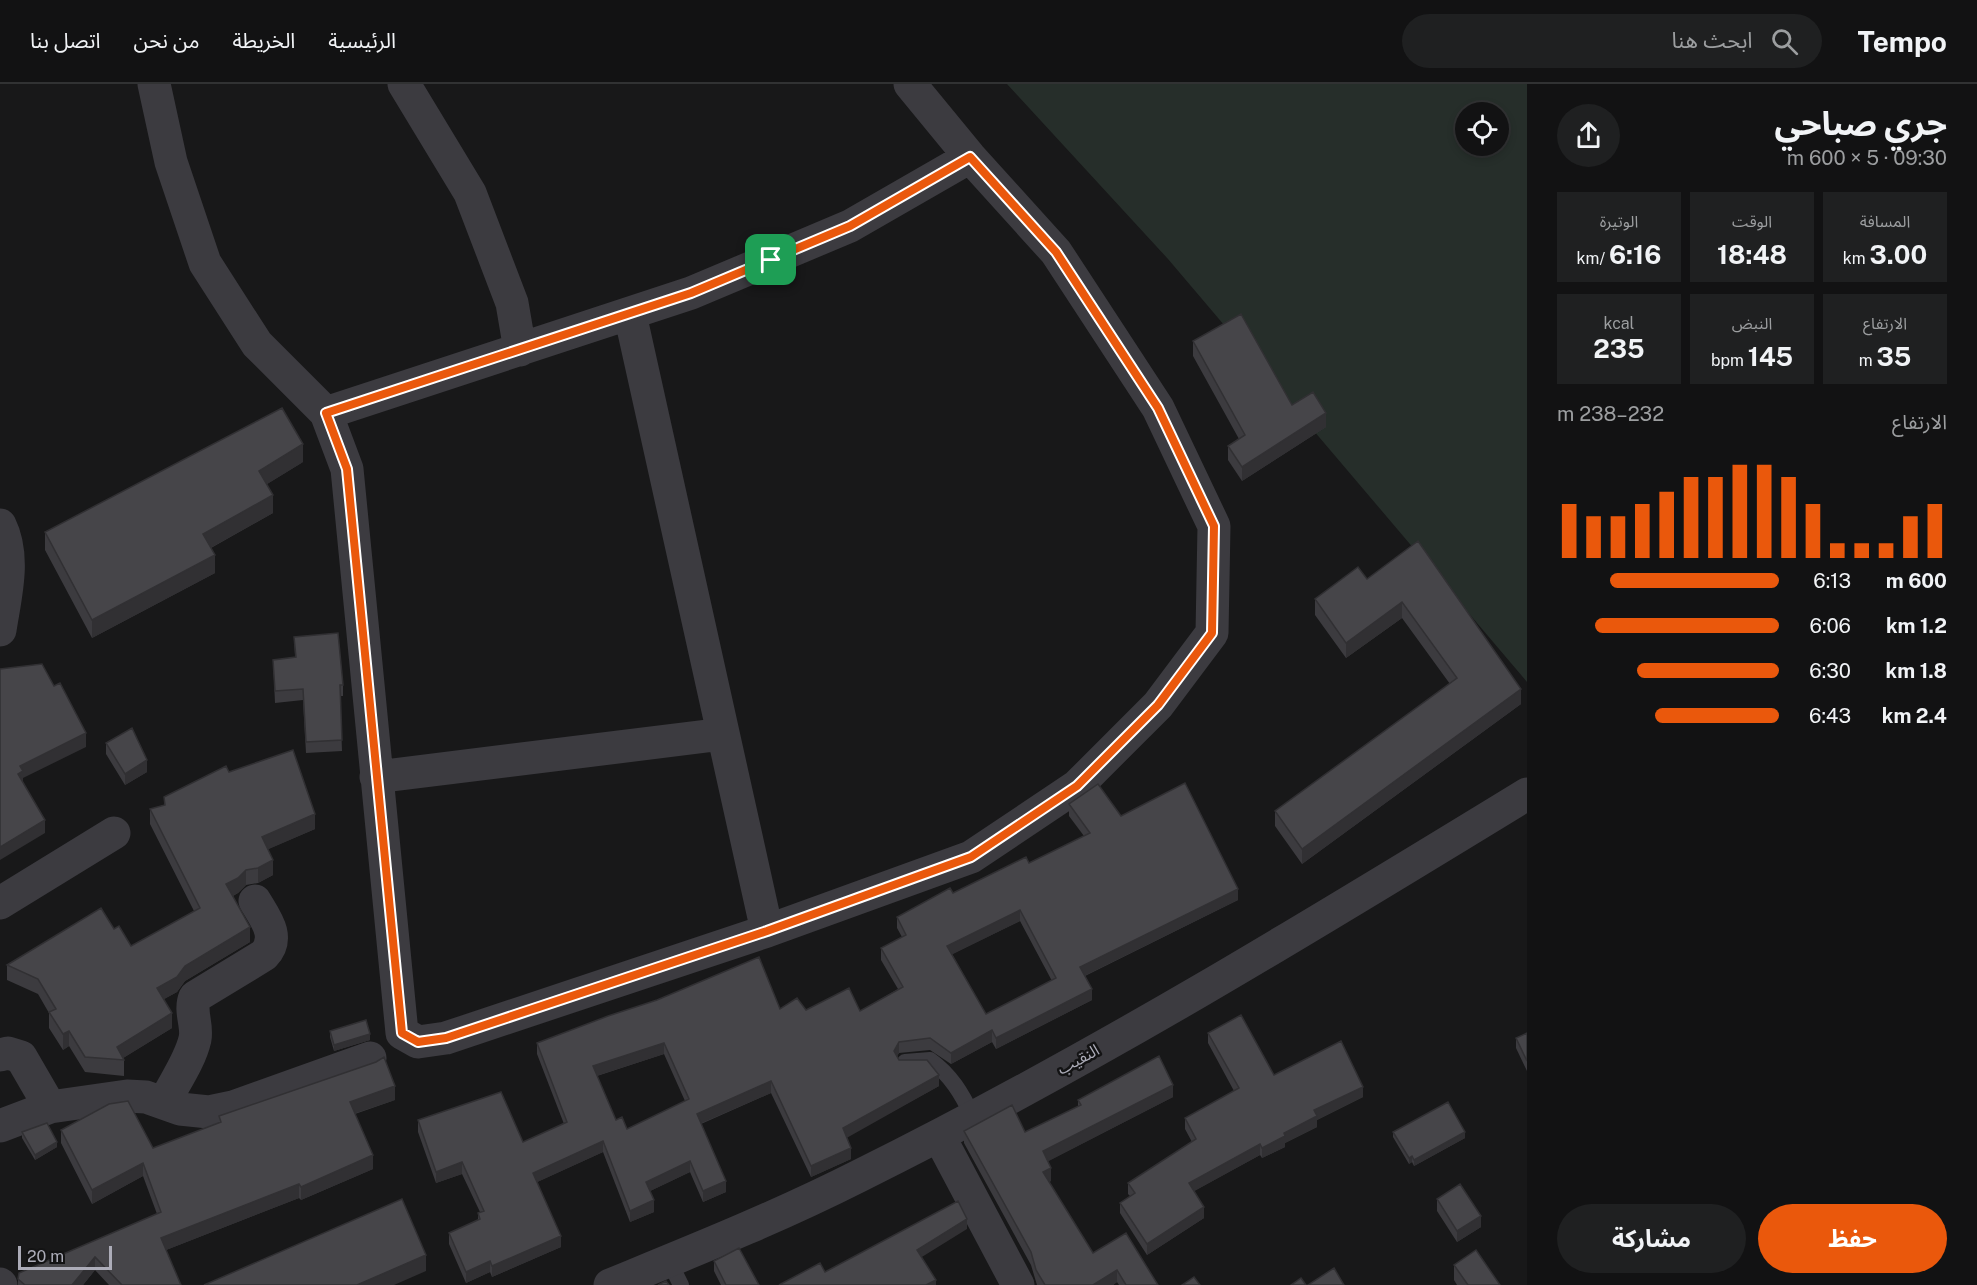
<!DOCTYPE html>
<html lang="ar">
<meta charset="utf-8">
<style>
body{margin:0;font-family:"Public Sans","Noto Sans Arabic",sans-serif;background:#1f2021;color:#f1f3f6;direction:rtl;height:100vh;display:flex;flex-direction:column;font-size:22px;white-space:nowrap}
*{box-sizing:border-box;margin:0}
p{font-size:20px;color:#9c9ea0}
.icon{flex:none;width:33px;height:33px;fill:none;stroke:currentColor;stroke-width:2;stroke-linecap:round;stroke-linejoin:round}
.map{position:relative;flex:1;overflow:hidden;direction:ltr}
.panel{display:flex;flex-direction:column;background:#121213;width:450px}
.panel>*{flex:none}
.buttons{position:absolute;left:1455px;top:18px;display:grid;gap:12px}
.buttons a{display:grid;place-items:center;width:54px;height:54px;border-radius:50%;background:#121213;box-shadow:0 3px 9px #0003,0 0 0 2px #313233;font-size:30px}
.scale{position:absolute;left:18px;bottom:15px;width:94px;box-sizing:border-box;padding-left:6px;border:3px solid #acacb8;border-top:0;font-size:16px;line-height:21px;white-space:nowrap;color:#acacb8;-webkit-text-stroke:4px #131314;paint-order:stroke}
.pin{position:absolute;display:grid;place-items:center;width:51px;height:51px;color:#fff;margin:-26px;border-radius:12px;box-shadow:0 3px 9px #0006}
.round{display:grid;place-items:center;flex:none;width:63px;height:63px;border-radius:32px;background:#1f2021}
.summary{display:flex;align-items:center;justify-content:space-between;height:102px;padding:0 30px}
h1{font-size:33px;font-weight:700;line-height:45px}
.stats{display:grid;grid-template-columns:repeat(3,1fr);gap:9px;height:102px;padding:6px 30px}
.stats div{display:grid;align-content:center;border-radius:0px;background:#1f2021;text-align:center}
.stats b{font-size:26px;font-weight:700}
.stats small{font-size:16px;font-weight:400}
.stats p{font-size:16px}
.chart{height:168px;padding:12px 30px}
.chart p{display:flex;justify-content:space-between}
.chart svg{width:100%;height:108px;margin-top:6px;stroke:#ea580c;stroke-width:6}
.button{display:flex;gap:12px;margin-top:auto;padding:12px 30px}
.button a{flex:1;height:69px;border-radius:36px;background:#ea580c;color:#fff;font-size:24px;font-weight:700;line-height:69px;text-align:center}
.button a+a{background:#1f2021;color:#f1f3f6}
ul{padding:0 30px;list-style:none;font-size:20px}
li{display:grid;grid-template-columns:96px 72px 1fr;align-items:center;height:45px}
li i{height:15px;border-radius:8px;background:#ea580c}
header{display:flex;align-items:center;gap:36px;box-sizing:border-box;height:84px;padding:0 30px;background:#121213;border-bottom:2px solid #313233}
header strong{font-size:28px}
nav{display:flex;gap:33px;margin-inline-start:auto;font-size:21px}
.search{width:420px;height:54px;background:#1f2021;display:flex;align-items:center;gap:15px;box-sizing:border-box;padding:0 21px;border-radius:33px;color:#9c9ea0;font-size:22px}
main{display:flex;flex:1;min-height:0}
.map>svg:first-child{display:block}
.green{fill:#262e2a;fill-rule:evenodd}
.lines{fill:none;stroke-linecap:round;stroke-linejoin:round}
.lane{stroke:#3c3b40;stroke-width:16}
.street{stroke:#3c3b40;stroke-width:33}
.wall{fill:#3c3b3f;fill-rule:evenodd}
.shaded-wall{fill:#313033}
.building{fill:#464549;stroke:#313033;stroke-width:1.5;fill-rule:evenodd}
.route-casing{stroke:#fff;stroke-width:12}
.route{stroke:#ea580c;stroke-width:8}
.labels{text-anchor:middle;stroke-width:5;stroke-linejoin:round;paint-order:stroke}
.street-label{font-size:16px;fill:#acacb8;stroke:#131314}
</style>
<header>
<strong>Tempo</strong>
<div class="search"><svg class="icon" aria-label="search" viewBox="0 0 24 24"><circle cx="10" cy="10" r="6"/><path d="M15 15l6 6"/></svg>ابحث هنا</div>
<nav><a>الرئيسية</a><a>الخريطة</a><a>من نحن</a><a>اتصل بنا</a></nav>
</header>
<main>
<section class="panel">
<div class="summary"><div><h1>جري صباحي</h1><p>09:30 · 5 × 600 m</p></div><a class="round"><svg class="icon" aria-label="share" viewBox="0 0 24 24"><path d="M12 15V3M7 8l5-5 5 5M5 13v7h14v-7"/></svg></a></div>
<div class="stats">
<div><p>المسافة</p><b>3.00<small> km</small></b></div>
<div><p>الوقت</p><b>18:48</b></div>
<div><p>الوتيرة</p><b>6:16<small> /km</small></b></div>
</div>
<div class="stats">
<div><p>الارتفاع</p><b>35<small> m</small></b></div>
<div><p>النبض</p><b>145<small> bpm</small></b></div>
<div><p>kcal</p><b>235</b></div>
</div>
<div class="chart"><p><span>الارتفاع</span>232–238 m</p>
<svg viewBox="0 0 160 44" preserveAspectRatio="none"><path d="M5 44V22M15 44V27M25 44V27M35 44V22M45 44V17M55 44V11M65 44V11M75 44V6M85 44V6M95 44V11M105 44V22M115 44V38M125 44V38M135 44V38M145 44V27M155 44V22"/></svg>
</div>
<ul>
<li><b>600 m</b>6:13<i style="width:76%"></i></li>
<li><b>1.2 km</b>6:06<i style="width:83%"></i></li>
<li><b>1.8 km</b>6:30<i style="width:64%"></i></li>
<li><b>2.4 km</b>6:43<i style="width:56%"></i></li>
</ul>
<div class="button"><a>حفظ</a><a>مشاركة</a></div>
</section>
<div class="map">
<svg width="1527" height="1201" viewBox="0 0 1527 1201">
<rect width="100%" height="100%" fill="#181819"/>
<!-- green -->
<path class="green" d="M1007,0H1527V598L1168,175ZM1466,28H1498V62H1466Z"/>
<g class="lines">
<!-- lane -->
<path class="lane" d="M905,978L930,976C951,991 962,1010 973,1033
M669,1177L681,1201"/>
<!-- street -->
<path class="street" d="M154,0L171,78L205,179L257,260L326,329L347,385L402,949L418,958L446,954L767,847L971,773L1077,702L1158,621L1212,549L1214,442L1158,324L1056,168L970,73L910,0
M404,0L470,109L512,219L520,266
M630,230L767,847
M326,329L691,209L850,142L970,73
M0,441C16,473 5,513 0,546
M376,693L723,650
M0,819L114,749
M0,971L8,969L21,973L50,1023
M164,1019C174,999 190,977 195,955C198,941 189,927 195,913L264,871C281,853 265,834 255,817
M0,1042L50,1023L127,1012L146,1013L180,1025L209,1028L233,1023L370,974
M939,1052L1018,1201
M0,1200L1,1201
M610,1201C693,1167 778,1133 859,1092C1089,978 1308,844 1527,710"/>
</g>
<!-- wall -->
<path class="wall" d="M1193,257L1292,321L1326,343L1242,397L1228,376V362L1239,355L1193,272Z
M303,378L267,400L273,429L211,464L215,489L92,554L45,466V448Z
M1418,457L1521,620L1302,780L1275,742V727L1450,600L1402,534L1346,574L1315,531V515L1367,495Z
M294,553L343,601V612H340L342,667L306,669L303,616L275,619L273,576L295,573Z
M106,659L147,688L125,701L106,670Z
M229,688L315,745L268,765L273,791L258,799L246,801L238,809L233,812L250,858L185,897L177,908L164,915L172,944L123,974L124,976V992L85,988L69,962L63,966L49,944V929L38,910L7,896V881L114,845L131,862L194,827L150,740V725L164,721V713Z
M1069,720L1121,732L1238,816L1085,892L1092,916L996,965L992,958L951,980L930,966L899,969L897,972L899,976L939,1002L846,1053L851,1075L811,1093L771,1009L701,1040L726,1108L703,1118L690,1088L650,1107L654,1128L630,1138L603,1068L537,1098L561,1163L492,1193L490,1188L466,1199L449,1160V1149L478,1136V1129L480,1128L462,1090L436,1099L418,1048V1036L523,1058L564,1040L537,970V959L780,925L860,927L898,905L881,876V864L902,853L897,844V833L953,809L1029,779L1084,752L1069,732ZM1020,837L1052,897L986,930L952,870ZM664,970L685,1017L627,1045L616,1036L597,992Z
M330,947L370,956L334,967L330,953Z
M1208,949L1274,991L1363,1013L1317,1036V1043L1285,1059V1063L1262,1074L1260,1071L1194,1107L1204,1134L1147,1171L1120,1129V1119L1130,1112L1128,1110V1099L1192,1058L1185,1045V1034L1234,1007L1208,959Z
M1527,949V987L1516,964V954Z
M1173,1013L1048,1077L1051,1097L1049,1098L1093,1169L1158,1201H1119L1117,1198L1113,1201H1037L1031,1181L964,1059V1047L1025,1048L1078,1023V1016Z
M395,1016L355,1030L373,1085L301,1116L299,1114L166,1166L181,1201H109L95,1186L83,1201H18V1195L157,1130L143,1092L92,1120L61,1059V1046L153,1064L219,1039V1032Z
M22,1048L57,1063L35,1076L22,1054Z
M1393,1048L1465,1054L1414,1082L1412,1078L1409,1080L1393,1053Z
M1437,1115L1481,1143L1457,1158L1437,1127Z
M714,1177L759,1201H721L714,1187Z
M1454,1181L1500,1201H1457L1454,1196Z"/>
<!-- shaded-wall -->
<path class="shaded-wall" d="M1326,329V343L1242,397V383Z
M303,360V378L259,405V387Z
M273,411V429L203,468V450Z
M215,471V489L92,554V536Z
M1402,518V534L1346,574V559Z
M1521,605V620L1302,780V765Z
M86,649V663L23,694V700L18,690L20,682Z
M147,676V688L125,701V690Z
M315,730V745L262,768V753Z
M45,736V749L0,776V763Z
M273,776V791L258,799V784Z
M246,786V801L238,809L226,815V800Z
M1238,805V816L1080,894V883Z
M1020,826V837L947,873V862Z
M250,843V858L185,897L177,908L157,919V904L185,882Z
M1092,905V916L996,965V954Z
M172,929V944L120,976L117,963Z
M992,946V958L951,980V969Z
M69,947V962L63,966V950Z
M370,950V956L334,967V961Z
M899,958V969L894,978V967Z
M664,959V970L593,993V982Z
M939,991V1002L843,1056V1044Z
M771,997V1009L697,1041V1030Z
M1173,1001V1013L1043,1080V1067Z
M395,1002V1016L350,1031V1018Z
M1363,1003V1013L1317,1036V1043L1285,1059V1063L1262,1074V1064L1284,1049L1314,1026Z
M1465,1048V1054L1414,1082V1076Z
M603,1057V1068L533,1100V1089Z
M57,1058V1063L35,1076V1071Z
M1260,1060V1071L1189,1110V1099Z
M851,1064V1075L811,1093V1082Z
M373,1071V1085L301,1116V1103Z
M1412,1072V1078L1409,1080V1074Z
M690,1077V1088L646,1109V1098Z
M462,1078V1090L436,1099V1088Z
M143,1079V1092L92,1120V1106Z
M1051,1084V1097L1043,1100V1088Z
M726,1097V1108L703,1118V1107Z
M299,1100V1114L161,1168V1154Z
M654,1116V1128L630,1138V1127Z
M1204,1123V1134L1147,1171V1160Z
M1481,1132V1143L1457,1158V1147Z
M967,1135V1145L917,1176V1166Z
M561,1152V1163L492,1193V1182Z
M426,1171V1187L394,1201H357Z
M95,1173V1186L83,1201H72Z
M490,1177V1188L466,1199V1188Z
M1117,1186V1198L1113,1201H1093Z
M936,1196V1201H926Z"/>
<!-- building -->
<path class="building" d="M1241,230L1292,321L1313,308L1326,329L1242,383L1228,362L1245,351L1193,257Z
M282,324L303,360L259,387L273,411L203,450L215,471L92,536L45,448Z
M1418,457L1521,605L1302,765L1275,727L1457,594L1402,518L1346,559L1315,515L1358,483L1367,495Z
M338,549L343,601H340L342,656L306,658L303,605L275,607L273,576L296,573L294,553Z
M42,580L54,602L60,599L86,649L20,682L23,687L18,690L45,736L0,763V585Z
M132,644L147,676L125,690L106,659Z
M293,666L315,730L262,753L273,776L258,784L246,786L238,794L226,800L250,843L185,882L177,893L157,904L172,929L117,963L124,976L85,973L69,947L63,950L49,928L56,925L38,895L7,881L101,824L114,845L119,842L131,862L200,824L150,725L165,721L164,713L226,682L229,688Z
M1185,699L1238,805L1080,883L1092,905L996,954L992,946L951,969L930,954L899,958L894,967L899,976H927L939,991L843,1044L851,1064L811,1082L771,997L697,1030L726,1097L703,1107L690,1077L646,1098L654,1116L630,1127L603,1057L533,1089L561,1152L492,1182L490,1177L466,1188L449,1149L480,1135L478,1129L484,1127L462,1078L436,1088L418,1036L501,1008L523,1058L567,1038L537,959L608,932L657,916L759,873L780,925L797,914L806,926L849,904L860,927L903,903L881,864L906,851L897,833L950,804L953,809L1026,773L1029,779L1090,749L1069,720L1098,700L1121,732ZM1020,826L1056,894L986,930L947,862ZM664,959L689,1015L627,1045L622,1033L616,1036L593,982Z
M1241,931L1274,991L1341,957L1363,1003L1314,1026L1317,1032L1284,1049L1285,1052L1262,1064L1260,1060L1189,1099L1204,1123L1147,1160L1120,1119L1135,1109L1128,1099L1196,1055L1185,1034L1239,1004L1208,949Z
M366,936L370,950L334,961L330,947Z
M1527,949V977L1516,954Z
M1159,972L1173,1001L1043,1067L1051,1084L1043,1088L1093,1169L1126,1149L1158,1201H1126L1117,1186L1093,1201H1045L1036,1186L1031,1168L964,1047L1012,1021L1025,1048L1081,1021L1078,1016Z
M384,973L395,1002L350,1018L373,1071L301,1103L299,1100L161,1154L181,1201H122L95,1173L72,1201H25L18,1195L19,1189L161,1128L143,1079L92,1106L61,1046L109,1020L128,1017L153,1064L221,1038L219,1032L376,978Z
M1448,1018L1465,1048L1414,1076L1412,1072L1409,1074L1393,1048Z
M47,1039L57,1058L35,1071L22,1048Z
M1460,1100L1481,1132L1457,1147L1437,1115Z
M402,1115L426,1171L357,1201H204Z
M958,1117L967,1135L917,1166L936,1196L926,1201H779L820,1179L825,1188Z
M739,1164L759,1201H726L714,1177Z
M1476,1166L1500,1201H1468L1454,1181Z
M1334,1184L1344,1201H1308Z
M1194,1193L1200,1201H1182Z
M1301,1194L1306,1201H1291Z
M666,1197L669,1201H658Z"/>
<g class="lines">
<defs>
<path id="route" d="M970,73L1056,168L1158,324L1214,442L1212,549L1158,621L1077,702L971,773L767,847L446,954L418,958L402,949L347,385L326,329L691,209L850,142Z"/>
</defs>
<!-- route casing -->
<use href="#route" class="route-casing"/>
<!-- route -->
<use href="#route" class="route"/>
</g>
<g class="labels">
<!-- street labels -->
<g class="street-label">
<text transform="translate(1078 975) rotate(-29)" y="6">النقيب</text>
</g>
</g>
</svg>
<div class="buttons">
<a><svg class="icon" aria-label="locate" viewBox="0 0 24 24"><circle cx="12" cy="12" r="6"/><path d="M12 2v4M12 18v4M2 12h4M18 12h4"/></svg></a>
</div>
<div class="scale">20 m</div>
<div class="pin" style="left:771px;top:176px;background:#1e9e55"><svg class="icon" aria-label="arrive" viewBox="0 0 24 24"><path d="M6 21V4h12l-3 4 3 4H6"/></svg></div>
</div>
</main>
